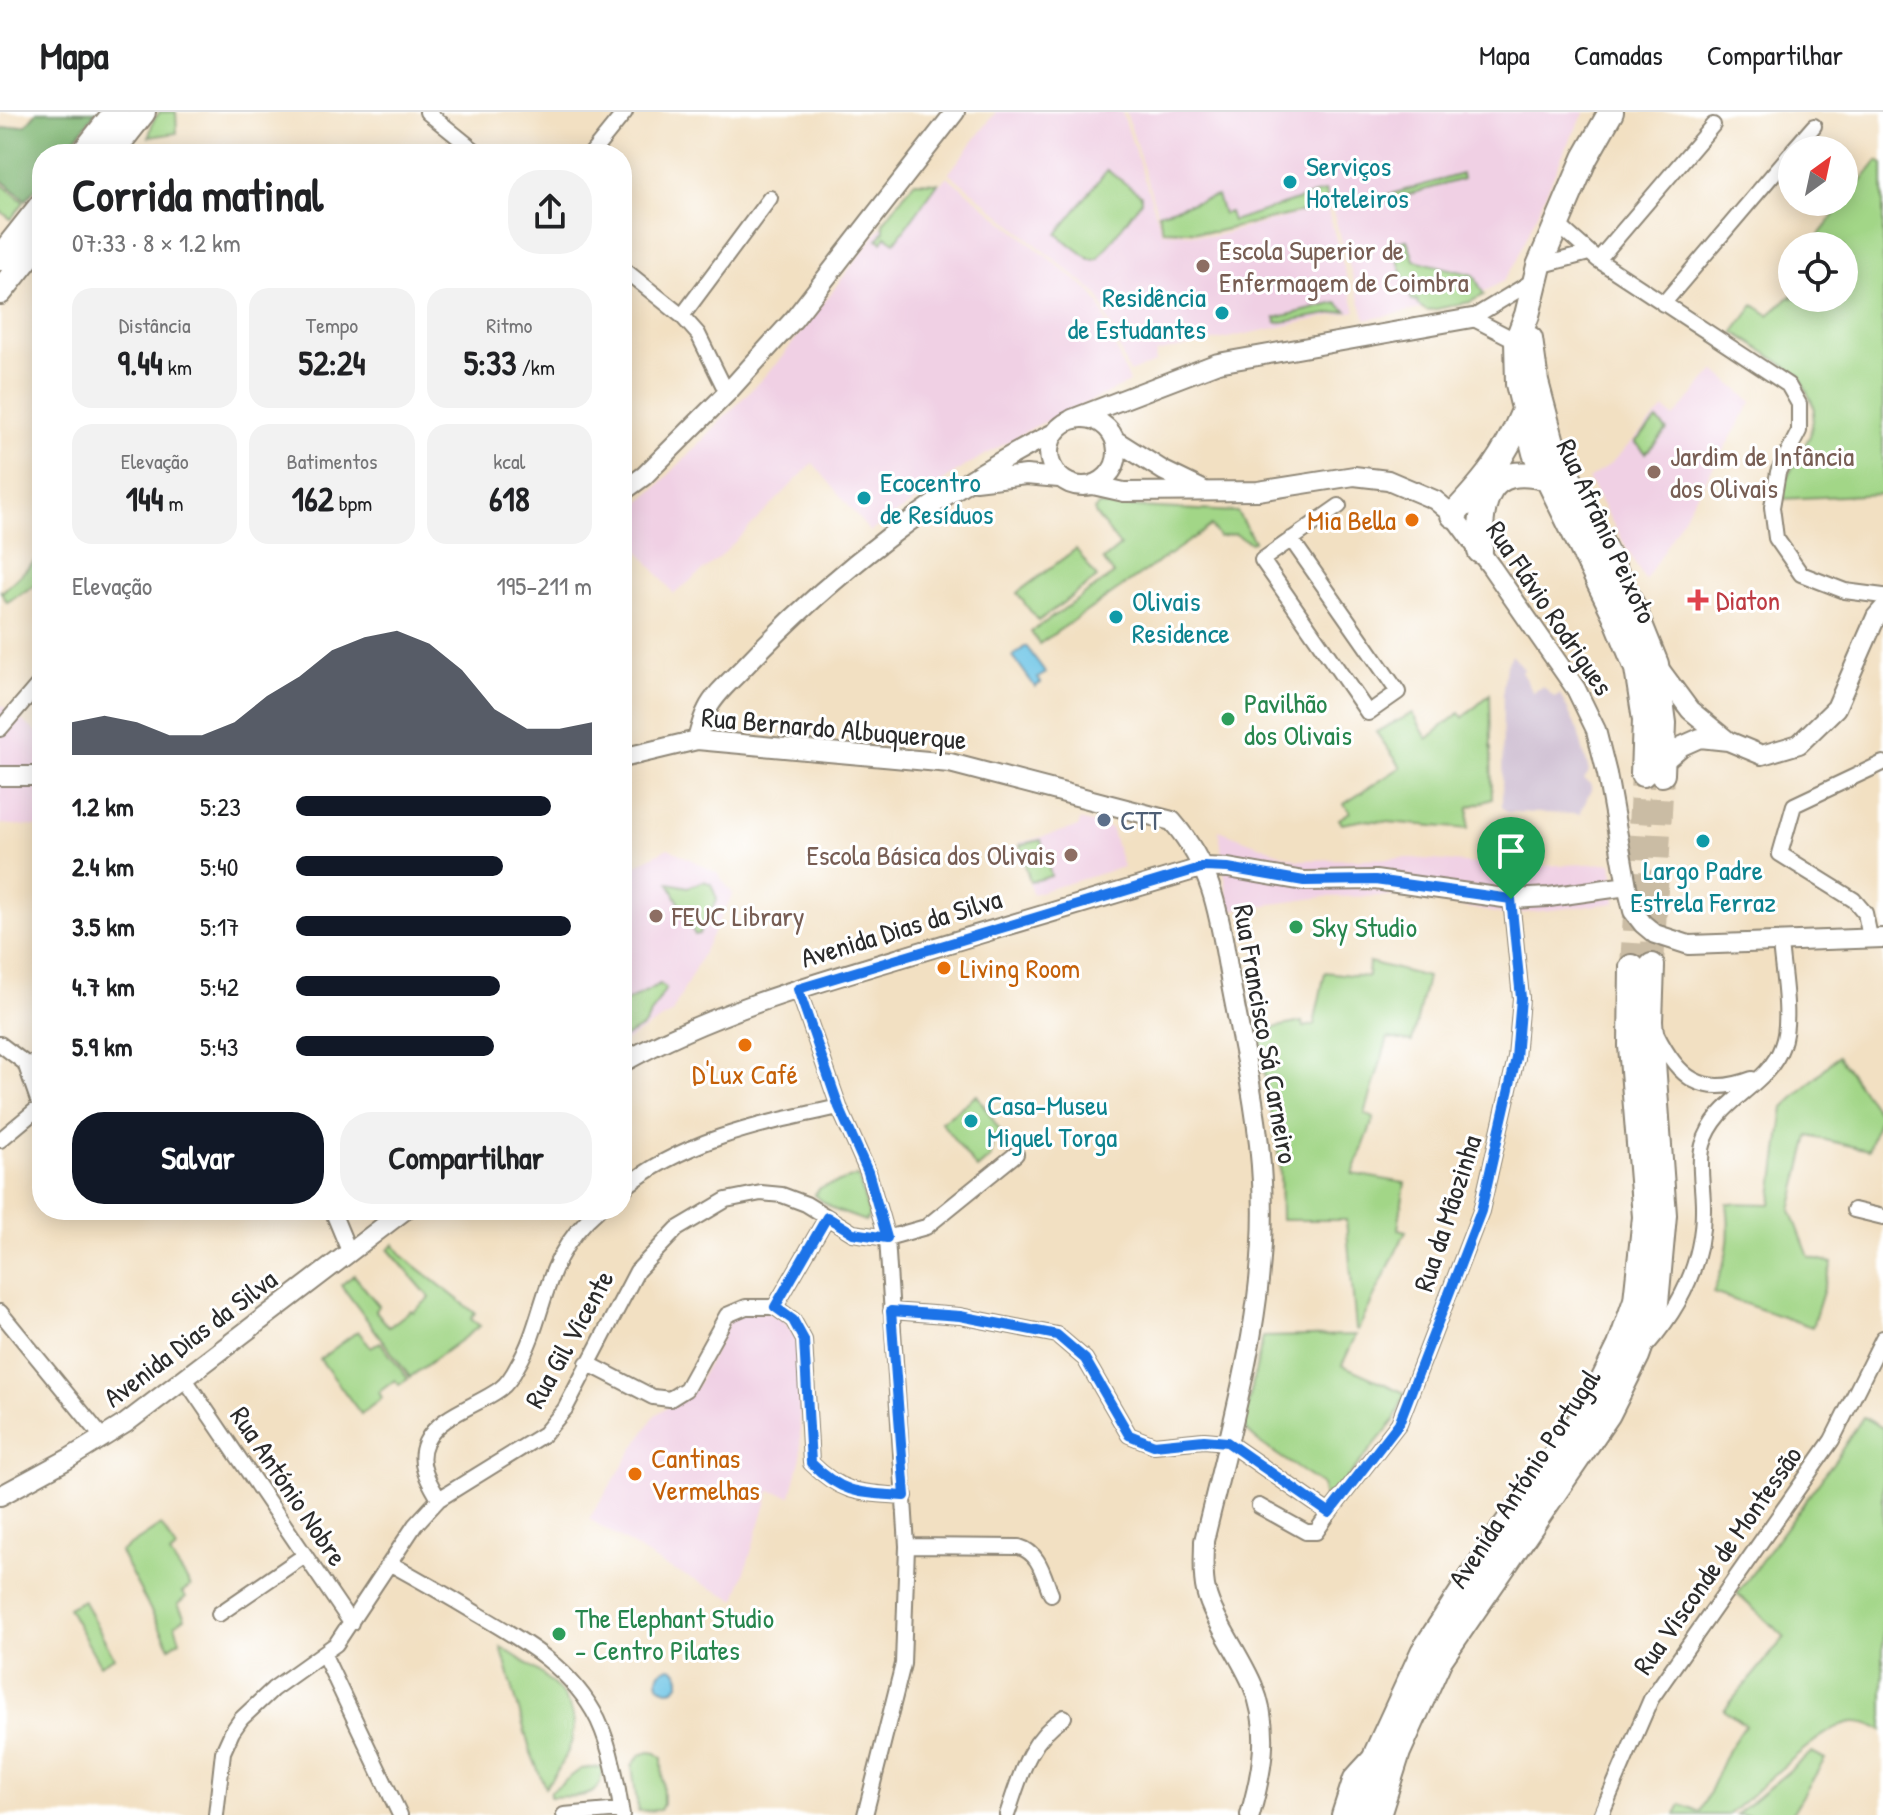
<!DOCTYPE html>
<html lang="pt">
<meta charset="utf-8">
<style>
body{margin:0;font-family:"Patrick Hand",sans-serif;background:#f2f2f2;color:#202124;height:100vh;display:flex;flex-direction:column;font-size:30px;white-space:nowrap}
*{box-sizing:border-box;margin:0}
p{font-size:26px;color:#757577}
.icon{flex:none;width:44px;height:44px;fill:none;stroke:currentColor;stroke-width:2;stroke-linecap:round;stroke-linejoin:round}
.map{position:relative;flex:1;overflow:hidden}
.details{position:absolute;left:32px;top:32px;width:600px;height:1076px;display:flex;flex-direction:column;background:#fff;border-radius:32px;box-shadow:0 4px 20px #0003}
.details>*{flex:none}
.needle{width:52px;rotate:33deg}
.fabs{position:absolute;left:1778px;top:24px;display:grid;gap:16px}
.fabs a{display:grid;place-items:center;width:80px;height:80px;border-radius:50%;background:#fff;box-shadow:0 4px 20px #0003;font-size:40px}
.pin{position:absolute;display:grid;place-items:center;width:68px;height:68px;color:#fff;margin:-82px -34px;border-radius:50% 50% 50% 0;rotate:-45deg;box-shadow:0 0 8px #0007}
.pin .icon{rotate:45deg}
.round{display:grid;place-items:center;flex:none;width:84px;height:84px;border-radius:32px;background:#f2f2f2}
.head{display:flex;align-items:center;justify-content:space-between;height:136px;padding:0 40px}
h1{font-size:44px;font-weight:700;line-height:60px}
.metrics{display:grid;grid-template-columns:repeat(3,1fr);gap:12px;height:136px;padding:8px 40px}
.metrics div{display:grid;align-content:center;border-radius:20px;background:#f2f2f2;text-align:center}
.metrics b{font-size:34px;font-weight:700}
.metrics small{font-size:22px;font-weight:400}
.metrics p{font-size:22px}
.chart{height:224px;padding:16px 40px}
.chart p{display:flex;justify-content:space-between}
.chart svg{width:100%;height:144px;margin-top:8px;fill:#111827;opacity:.7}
.action{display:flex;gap:16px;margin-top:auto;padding:16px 40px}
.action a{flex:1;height:92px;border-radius:32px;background:#111827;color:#fff;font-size:32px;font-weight:700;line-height:92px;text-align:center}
.action a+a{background:#f2f2f2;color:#202124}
ul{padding:0 40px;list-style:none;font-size:26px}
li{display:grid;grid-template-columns:128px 96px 1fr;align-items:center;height:60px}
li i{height:20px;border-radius:10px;background:#111827}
header{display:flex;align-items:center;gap:48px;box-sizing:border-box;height:112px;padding:0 40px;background:#fff;border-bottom:2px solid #e0e0e0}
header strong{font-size:38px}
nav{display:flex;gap:44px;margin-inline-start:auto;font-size:28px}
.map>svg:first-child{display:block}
.built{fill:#f0d0e4}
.industrial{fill:#cebed1}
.green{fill:#a2d687;stroke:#668059;stroke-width:2}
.forest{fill:#81b774;stroke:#567150;stroke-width:2}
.water{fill:#67c2e5;stroke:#497688;stroke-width:2}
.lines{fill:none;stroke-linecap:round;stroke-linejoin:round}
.primary-tunnel{stroke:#cabca4;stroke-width:24;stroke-dasharray:24 12;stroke-linecap:butt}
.minor-casing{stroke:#8e8676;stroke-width:18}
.tertiary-casing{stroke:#8e8676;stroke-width:22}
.primary-casing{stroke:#8e8676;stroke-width:28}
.minor{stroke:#fff;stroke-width:14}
.tertiary{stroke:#fff;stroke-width:18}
.primary{stroke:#fff;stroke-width:24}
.route-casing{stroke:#fff;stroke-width:16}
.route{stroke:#1a73e8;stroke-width:10}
.culture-dot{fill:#0f9aa8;stroke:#fff;stroke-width:3}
.education-dot{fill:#8d6e63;stroke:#fff;stroke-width:3}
.food-dot{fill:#e8710a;stroke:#fff;stroke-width:3}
.health-dot{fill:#e0444e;stroke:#fff;stroke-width:3}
.leisure-dot{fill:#2e9e5b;stroke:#fff;stroke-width:3}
.service-dot{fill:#5c6f8a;stroke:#fff;stroke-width:3}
.labels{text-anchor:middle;stroke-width:6;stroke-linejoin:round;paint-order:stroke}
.culture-label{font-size:28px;fill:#0d838f;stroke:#fff;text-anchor:start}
.education-label{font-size:28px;fill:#785e54;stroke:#fff;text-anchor:start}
.food-label{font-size:28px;fill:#c56008;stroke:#fff;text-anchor:start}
.street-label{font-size:28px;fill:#2b2b2b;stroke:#fff}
.health-label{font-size:28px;fill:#be3a42;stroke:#fff;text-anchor:start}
.leisure-label{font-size:28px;fill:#27864d;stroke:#fff;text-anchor:start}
.service-label{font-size:28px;fill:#4e5e75;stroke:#fff;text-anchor:start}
</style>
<header>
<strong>Mapa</strong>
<nav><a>Mapa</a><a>Camadas</a><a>Compartilhar</a></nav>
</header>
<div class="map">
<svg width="1883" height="1703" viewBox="0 0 1883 1703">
<rect width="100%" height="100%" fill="#fff"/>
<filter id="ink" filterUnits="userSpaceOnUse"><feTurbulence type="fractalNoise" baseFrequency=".0125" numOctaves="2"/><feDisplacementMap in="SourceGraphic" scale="16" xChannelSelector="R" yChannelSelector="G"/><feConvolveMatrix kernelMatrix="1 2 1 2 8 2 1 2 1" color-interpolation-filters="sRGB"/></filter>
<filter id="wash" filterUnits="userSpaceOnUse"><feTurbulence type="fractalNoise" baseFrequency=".006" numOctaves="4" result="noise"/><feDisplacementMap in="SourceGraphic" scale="32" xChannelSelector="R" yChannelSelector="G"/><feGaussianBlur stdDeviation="1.8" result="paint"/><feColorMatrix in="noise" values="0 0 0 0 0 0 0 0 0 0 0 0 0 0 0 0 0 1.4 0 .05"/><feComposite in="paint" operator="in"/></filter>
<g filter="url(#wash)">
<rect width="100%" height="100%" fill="#f2e0c2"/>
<!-- built -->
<path class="built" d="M996,0H1122L1162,120L1214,124L1323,96L1214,121L1163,119L1126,0H1585L1566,35L1515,152L1502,170L1470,187L1366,208L1331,94L1327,95L1356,199L1156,241L1155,251L1129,261L1099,184L949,61Z
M947,64L1092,181L1100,193L1129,271L1034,315L964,355L870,420L813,351L721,444L674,482L622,418V406L656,376L779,249L915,71L940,72Z
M1715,258L1752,290L1645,469L1588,367L1609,353L1664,297L1674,305Z
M0,592L42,624V715L0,712Z
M1080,708L1111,716L1123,755L1032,782L1019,731L1078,715Z
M1219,718L1298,748L1412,746L1510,755L1612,751L1615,791L1505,803L1409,784L1324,785L1229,798Z
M668,736L717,761L733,782L672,901L622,931V761Z
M747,1200H766L784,1209L797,1227L801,1345L791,1384L770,1379L736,1488L665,1454L589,1407L655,1303L695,1277L731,1206Z"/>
<!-- industrial -->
<path class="industrial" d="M1512,543L1524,557L1521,560L1533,580L1543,575L1554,585L1560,582L1578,619L1589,660L1584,667L1591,672V678L1580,702L1507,700L1502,695L1503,575L1506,554Z"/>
<!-- green -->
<path class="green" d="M160,0H176L177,21L149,25L153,9Z
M1878,49L1883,52V382L1781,387L1789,362L1810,324L1815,297L1799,263L1734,220L1754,193L1769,203L1792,183V186H1844V134H1810Z
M1107,58L1141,83V89L1098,147L1091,148L1057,122Z
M1462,62L1463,67L1386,89L1384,84Z
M914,70L938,71L895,130L886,124L882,130L878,127L884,119L883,111Z
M0,71L24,90L11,107L0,99Z
M1325,79L1329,94L1214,120L1163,118L1158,101L1217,84L1223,102L1229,100L1232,109Z
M1407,128L1414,148L1474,163L1484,183L1470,190L1427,199L1418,193L1417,188L1412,189L1392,131Z
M1337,191L1347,199L1277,211L1275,206Z
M1657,308L1667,318L1646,341L1635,330Z
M1099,393L1237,400L1254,429L1251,431L1235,422L1219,425L1211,414L1039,532L1031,520L1114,462L1103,448L1120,434L1096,403L1094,398Z
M1076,437L1097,466L1038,509L1017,481Z
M35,449L42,457V469L7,490L0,478L2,480Z
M1490,582L1492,687L1469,695L1468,717L1364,708L1342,712L1339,707L1350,700L1344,692L1401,655L1376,620L1413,601L1427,627L1459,601L1463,606Z
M1041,728L1051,764L1030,770L1020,733Z
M704,769L711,772L717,787L699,822L695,823L669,771L688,775Z
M1369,850L1427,865L1412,930L1388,926L1365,1002L1374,1006L1353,1062L1405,1071L1398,1117L1406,1119L1358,1218L1356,1217L1346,1108H1281L1280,1052L1257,919L1302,910L1304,915L1314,913L1325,860L1368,865Z
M660,872L666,876L644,914L622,927V892Z
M1838,944L1880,1003L1868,1038L1809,1024L1791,1098L1809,1145L1832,1151L1812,1215L1713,1181C1727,1145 1732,1130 1727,1091L1771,1092L1784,995Z
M977,983L1001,1020L992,1029L991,1045L977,1057L941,1010Z
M858,1064L869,1104L865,1109L835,1098L814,1083L820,1076Z
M394,1132L403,1144L475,1201L471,1207L480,1214L410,1265L341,1173L354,1163L379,1194L375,1198L389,1215L411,1198L413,1200L430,1186L388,1137Z
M358,1219L371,1236L380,1230L408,1267L399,1273L395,1268L379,1280L382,1286L361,1302L320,1247Z
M1356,1223L1342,1253L1405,1281L1394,1309L1330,1387L1323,1382L1322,1373L1260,1331L1246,1318L1245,1306L1263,1225Z
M1863,1305L1883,1316V1618C1873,1614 1864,1609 1853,1610C1821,1613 1757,1681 1728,1703H1676L1681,1692L1700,1700L1728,1638L1745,1613L1724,1598L1785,1525L1737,1482L1835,1348Z
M161,1413L177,1437L170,1443L191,1474L182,1480L186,1485L178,1492L185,1506L175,1513L180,1528L170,1535L120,1440Z
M83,1488L114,1545L100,1553L68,1496Z
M501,1535C568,1576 602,1604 545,1675L531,1641Z
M649,1640L656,1641L662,1646L663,1692L660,1698L638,1699L632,1654L640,1643Z
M1812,1640L1825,1647L1791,1703H1736Z
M602,1655C603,1691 577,1683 550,1685V1680L581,1657Z"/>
<!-- forest -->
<path class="forest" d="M37,0H96L63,42H42V68L26,88L0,67V17L26,13Z"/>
<!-- water -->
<path class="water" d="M1026,534L1046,561L1038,566L1041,571L1035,575L1013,544Z
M658 1567a11 11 0 1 1 22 0a11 11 0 1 1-22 0Z"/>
</g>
<g filter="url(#ink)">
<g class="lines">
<!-- primary-tunnel -->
<path class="primary-tunnel" d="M1652,854L1662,662
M1632,855L1643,662"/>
<defs>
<path id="minor" d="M427,0L479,42
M1793,38L1814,14
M591,42L625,0
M1556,111L1598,148L1788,273L1799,292V319L1778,360L1772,395L1776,426L1801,462L1845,479L1883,484
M1598,148L1713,13
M1539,154L1589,141
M622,156L682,204L698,222L727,281
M1663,192L1792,40
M682,204L770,86
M1472,206L1533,169
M1472,206L1517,229
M1291,427L1398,580L1368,601L1262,448L1339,394
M0,617L42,568
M1870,825L1865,801L1854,788L1780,742L1794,693L1883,651
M798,877L839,995L868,1060L887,1126L907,1434L903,1552L865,1703
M1656,921C1678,966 1702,986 1752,967
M0,932L25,951L42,952
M25,951L40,994
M0,1028L42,993
M622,1078C682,1027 765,1011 839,995
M332,1098L349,1139
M1854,1098L1883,1105
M775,1195L827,1105
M891,1199L960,1204L1057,1223L1085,1247L1129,1323L1154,1333L1204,1328L1227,1330L1329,1401L1399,1311L1481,1099L1516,946L1521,886L1511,787
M0,1200L103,1326
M1648,1232C1683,1192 1704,1147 1703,1094C1703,1075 1698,1051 1703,1033C1716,987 1768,975 1782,934C1792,907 1782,860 1780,830
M587,1251L653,1285L670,1287L686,1277L727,1203L746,1195H775L793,1208L804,1228L811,1351C843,1383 862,1381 905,1384
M185,1267L351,1511
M439,1387C429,1370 416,1351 426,1330C439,1303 477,1294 500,1277C507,1272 514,1261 518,1253C538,1220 542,1179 560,1145C569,1128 584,1110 598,1098
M1259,1394L1306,1420H1316L1329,1401
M907,1434L1019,1435C1040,1441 1043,1463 1051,1482
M391,1452C420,1468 448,1484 476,1501C524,1529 572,1556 598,1608C612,1638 617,1671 622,1703
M219,1502L305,1443
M324,1543L400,1703
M216,1703L223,1640L232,1620L241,1607L273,1577L336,1532L415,1413L439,1387L544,1322L565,1297L637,1159L677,1117L726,1088L761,1081L782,1083L806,1092L853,1121L887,1126L926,1115L1016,1042
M564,1703L621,1698
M1007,1703C1020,1665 1028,1628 1064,1605
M1601,1703L1651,1587L1832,1328L1883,1226"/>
<path id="tertiary" d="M1049 340a34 34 0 1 1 68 0a34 34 0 1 1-68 0Z
M1072,307L1218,251L1472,206
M1115,328L1164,359L1201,377
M975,369L1026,363L1059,366
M1093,373L1124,380L1258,379L1354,364L1388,368L1435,388L1453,403L1492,456L1576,577L1596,618L1607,662L1627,774L1633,799L1643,812L1655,822L1689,833L1883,826
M622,380L644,364L727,281L794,207L955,0
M1656,552L1690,598L1728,629
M697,628C700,618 702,607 707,598C715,581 734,566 747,552C830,464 945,374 1054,321
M622,646L697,628L950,651L1172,709C1217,761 1220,812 1232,878C1244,941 1259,1005 1262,1070C1269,1192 1232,1312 1204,1429C1204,1446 1202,1463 1206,1479C1212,1506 1242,1546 1253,1574C1271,1617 1262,1661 1250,1703
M1662,651L1682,634L1700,626L1728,629L1762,643L1799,632L1836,596L1876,505L1883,497
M0,664H42
M622,951C709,902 805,874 900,846C1001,815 1102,785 1204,755L1228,756L1304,769L1375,768L1511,787L1549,785L1627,774
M0,1384L68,1347L126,1311L405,1098
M1341,1703L1353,1666L1375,1642"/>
<path id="primary" d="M1611,0L1585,46L1539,154L1527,203L1517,229L1518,272L1535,341L1615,503L1637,557L1645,608L1643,662
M83,42L116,0
M110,42L143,0
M0,146L42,93
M0,180L42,127
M1530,227L1536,270L1553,334L1633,495L1656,552L1664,611L1662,662
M1453,403C1486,368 1504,346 1523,301
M1480,439C1481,389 1485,350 1547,366
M1358,1703L1377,1640L1423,1540L1506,1413L1592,1291L1620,1234L1636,1188L1645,1105L1631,934L1632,855
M1378,1703L1398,1640L1440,1547L1608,1302L1637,1244L1656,1191L1664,1103L1650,909L1652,854"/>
</defs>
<!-- minor casing -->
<use href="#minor" class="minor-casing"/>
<!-- tertiary casing -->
<use href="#tertiary" class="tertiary-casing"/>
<!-- primary casing -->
<use href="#primary" class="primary-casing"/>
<!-- minor -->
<use href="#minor" class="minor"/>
<!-- tertiary -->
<use href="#tertiary" class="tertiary"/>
<!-- primary -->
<use href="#primary" class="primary"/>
</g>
</g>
<g class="lines" filter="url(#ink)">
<defs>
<path id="route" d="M1204,755L1228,756L1304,769L1375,768L1511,787L1521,886L1516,946L1481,1099L1399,1311L1329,1401L1227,1330L1204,1328L1154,1333L1129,1323L1085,1247L1057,1223L960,1204L891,1199L905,1384C862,1381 843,1383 811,1351L804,1228L793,1208L775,1195L827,1105L853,1121L887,1126L868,1060L839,995L798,877Z"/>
</defs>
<!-- route casing -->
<use href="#route" class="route-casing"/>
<!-- route -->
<use href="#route" class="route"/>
</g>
<!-- markers -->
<g class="culture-dot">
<circle cx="1290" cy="70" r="8"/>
<circle cx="1222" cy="201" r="8"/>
<circle cx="864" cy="386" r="8"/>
<circle cx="1116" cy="505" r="8"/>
<circle cx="1703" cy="729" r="8"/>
<circle cx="971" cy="1009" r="8"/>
</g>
<g class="education-dot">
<circle cx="1203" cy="154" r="8"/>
<circle cx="1654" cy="360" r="8"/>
<circle cx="1071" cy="743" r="8"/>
<circle cx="656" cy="804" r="8"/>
</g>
<g class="food-dot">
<circle cx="1412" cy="408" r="8"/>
<circle cx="944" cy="856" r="8"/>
<circle cx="745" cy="933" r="8"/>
<circle cx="635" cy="1362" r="8"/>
</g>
<path class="health-dot" d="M1694 476h8v8h8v8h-8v8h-8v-8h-8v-8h8z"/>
<g class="leisure-dot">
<circle cx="1228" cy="607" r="8"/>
<circle cx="1296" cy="815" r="8"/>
<circle cx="559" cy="1522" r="8"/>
</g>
<circle class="service-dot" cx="1104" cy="708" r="8"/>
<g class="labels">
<!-- culture labels -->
<g class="culture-label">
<text x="1306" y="64">Serviços<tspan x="1306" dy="32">Hoteleiros</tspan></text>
<text x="1206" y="195" text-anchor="end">Residência<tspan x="1206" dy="32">de Estudantes</tspan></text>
<text x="880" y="380">Ecocentro<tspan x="880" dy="32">de Resíduos</tspan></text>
<text x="1132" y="499">Olivais<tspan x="1132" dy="32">Residence</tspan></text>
<text x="1703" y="768" text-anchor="middle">Largo Padre<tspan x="1703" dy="32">Estrela Ferraz</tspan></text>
<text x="987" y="1003">Casa-Museu<tspan x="987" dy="32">Miguel Torga</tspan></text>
</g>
<!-- education labels -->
<g class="education-label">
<text x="1219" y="148">Escola Superior de<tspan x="1219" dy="32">Enfermagem de Coimbra</tspan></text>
<text x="1670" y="354">Jardim de Infância<tspan x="1670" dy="32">dos Olivais</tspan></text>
<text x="1055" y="753" text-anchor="end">Escola Básica dos Olivais</text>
<text x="672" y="814">FEUC Library</text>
</g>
<!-- food labels -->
<g class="food-label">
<text x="1396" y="418" text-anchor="end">Mia Bella</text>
<text x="960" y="866">Living Room</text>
<text x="745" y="972" text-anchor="middle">D'Lux Café</text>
<text x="651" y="1356">Cantinas<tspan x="651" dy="32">Vermelhas</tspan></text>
</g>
<!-- street labels -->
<g class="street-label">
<text transform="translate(1607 419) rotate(65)" y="10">Rua Afrânio Peixoto</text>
<text transform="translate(1550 496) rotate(56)" y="10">Rua Flávio Rodrigues</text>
<text transform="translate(834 616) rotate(5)" y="10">Rua Bernardo Albuquerque</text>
<text transform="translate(901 816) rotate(-17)" y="10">Avenida Dias da Silva</text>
<text transform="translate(1266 922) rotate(80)" y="10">Rua Francisco Sá Carneiro</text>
<text transform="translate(1447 1101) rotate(-72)" y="10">Rua da Mãozinha</text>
<text transform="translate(190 1226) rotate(-37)" y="10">Avenida Dias da Silva</text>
<text transform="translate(569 1227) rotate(-61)" y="10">Rua Gil Vicente</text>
<text transform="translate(1524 1366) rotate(-57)" y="10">Avenida António Portugal</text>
<text transform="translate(289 1374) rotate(56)" y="10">Rua António Nobre</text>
<text transform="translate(1717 1448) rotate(-55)" y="10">Rua Visconde de Montessão</text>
</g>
<!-- health labels -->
<g class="health-label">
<text x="1716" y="498">Diaton</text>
</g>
<!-- leisure labels -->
<g class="leisure-label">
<text x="1244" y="601">Pavilhão<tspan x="1244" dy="32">dos Olivais</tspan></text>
<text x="1312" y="825">Sky Studio</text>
<text x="575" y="1516">The Elephant Studio<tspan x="575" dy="32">- Centro Pilates</tspan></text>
</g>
<!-- service labels -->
<g class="service-label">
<text x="1120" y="718">CTT</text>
</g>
</g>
</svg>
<div class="fabs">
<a><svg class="needle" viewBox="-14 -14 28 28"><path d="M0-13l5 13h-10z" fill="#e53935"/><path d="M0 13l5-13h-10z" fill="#757577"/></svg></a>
<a><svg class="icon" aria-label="locate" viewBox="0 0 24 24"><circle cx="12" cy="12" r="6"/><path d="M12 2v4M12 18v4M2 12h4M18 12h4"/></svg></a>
</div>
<div class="pin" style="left:1511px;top:787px;background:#1e9e55"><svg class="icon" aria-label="arrive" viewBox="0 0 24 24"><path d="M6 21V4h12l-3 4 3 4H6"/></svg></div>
<section class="details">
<div class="head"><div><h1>Corrida matinal</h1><p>07:33 · 8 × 1.2 km</p></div><a class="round"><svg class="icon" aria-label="share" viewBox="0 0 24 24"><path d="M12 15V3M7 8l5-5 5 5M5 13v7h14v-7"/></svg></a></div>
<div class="metrics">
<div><p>Distância</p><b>9.44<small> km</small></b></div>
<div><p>Tempo</p><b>52:24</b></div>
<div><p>Ritmo</p><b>5:33<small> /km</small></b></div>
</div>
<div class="metrics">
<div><p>Elevação</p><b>144<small> m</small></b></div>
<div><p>Batimentos</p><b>162<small> bpm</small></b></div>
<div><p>kcal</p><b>618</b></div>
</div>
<div class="chart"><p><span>Elevação</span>195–211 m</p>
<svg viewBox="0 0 160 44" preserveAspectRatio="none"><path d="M0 44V34L10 32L20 34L30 38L40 38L50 34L60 26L70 20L80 12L90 8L100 6L110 10L120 18L130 30L140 36L150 36L160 34V44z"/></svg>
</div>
<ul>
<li><b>1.2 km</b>5:23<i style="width:86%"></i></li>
<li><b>2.4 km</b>5:40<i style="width:70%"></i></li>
<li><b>3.5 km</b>5:17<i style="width:93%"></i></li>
<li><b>4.7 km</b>5:42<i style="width:69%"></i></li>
<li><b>5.9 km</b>5:43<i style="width:67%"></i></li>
</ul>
<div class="action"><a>Salvar</a><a>Compartilhar</a></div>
</section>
</div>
